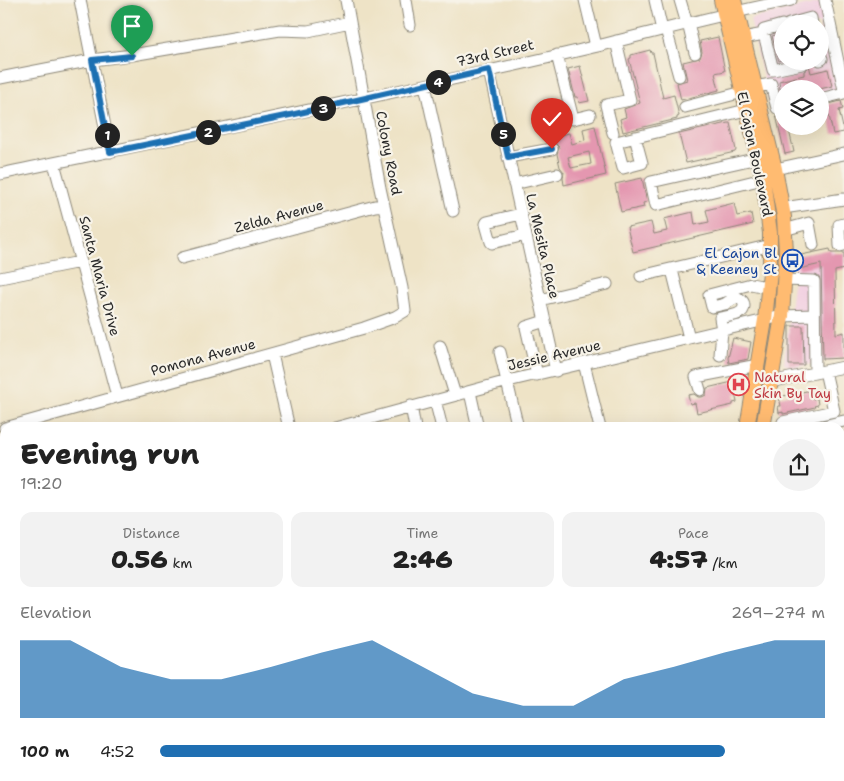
<!DOCTYPE html>
<meta charset="utf-8">
<style>
body{margin:0;font-family:"Shantell Sans",sans-serif;background:#f2f2f2;color:#222;height:100vh;display:flex;flex-direction:column;font-size:19px;white-space:nowrap}
*{box-sizing:border-box;margin:0}
p{font-size:16px;color:#767676}
.icon{flex:none;width:28px;height:28px;fill:none;stroke:currentColor;stroke-width:2;stroke-linecap:round;stroke-linejoin:round}
.map{position:relative;flex:1;overflow:hidden}
.details{position:absolute;left:0px;top:422px;width:845px;height:359px;display:flex;flex-direction:column;background:#fff;border-radius:15px 15px 0 0;box-shadow:0 5px 20px #0002}
.details>*{flex:none}
.fabs{position:absolute;left:774px;top:15px;display:grid;gap:10px}
.fabs a{display:grid;place-items:center;width:55px;height:55px;border-radius:50%;background:#fff;box-shadow:0 5px 20px #0002;font-size:25px}
.pin{position:absolute;display:grid;place-items:center;width:42px;height:42px;color:#fff;margin:-51px -21px;border-radius:50% 50% 50% 0;rotate:-45deg;box-shadow:0 0 5px #0007}
.pin .icon{rotate:45deg}
.km{position:absolute;width:25px;height:25px;margin:-12px;border-radius:50%;background:#222;color:#fff;font-size:14px;line-height:25px;text-align:center}
.round{display:grid;place-items:center;flex:none;width:52px;height:52px;border-radius:26px;background:#f2f2f2}
.overview{display:flex;align-items:center;justify-content:space-between;height:85px;padding:0 20px}
h1{font-size:28px;font-weight:800;line-height:38px}
.stats{display:grid;grid-template-columns:repeat(3,1fr);gap:8px;height:85px;padding:5px 20px}
.stats div{display:grid;align-content:center;border-radius:12px;background:#f2f2f2;text-align:center}
.stats b{font-size:25px;font-weight:800}
.stats small{font-size:14px;font-weight:400}
.stats p{font-size:14px}
.chart{height:140px;padding:10px 20px}
.chart p{display:flex;justify-content:space-between}
.chart svg{width:100%;height:90px;margin-top:5px;fill:#1f6fb2;opacity:.7}
ul{padding:0 20px;list-style:none;font-size:16px}
li{display:grid;grid-template-columns:80px 60px 1fr;align-items:center;height:38px}
li i{height:12px;border-radius:6px;background:#1f6fb2}
.map>svg:first-child{display:block}
.built{fill:#f2cfe1;fill-rule:evenodd}
.building{fill:#e497b0;fill-rule:evenodd}
.lines{fill:none;stroke-linecap:round;stroke-linejoin:round}
.minor-casing{stroke:#8c8778;stroke-width:13}
.major-casing{stroke:#8c8778;stroke-width:16}
.minor{stroke:#fff;stroke-width:11}
.major{stroke:#ffbb71;stroke-width:14}
.route-casing{stroke:#fff;stroke-width:10}
.route{stroke:#1f6fb2;stroke-width:6}
.labels{text-anchor:middle;stroke-width:4.5;stroke-linejoin:round;paint-order:stroke}
.street-label{font-size:14px;fill:#2b2b2b;stroke:#f7f3e8}
.transit-label{font-size:14px;fill:#164399;stroke:#f7f3e8;text-anchor:end}
.health-label{font-size:14px;fill:#be3a42;stroke:#f7f3e8;text-anchor:start}
</style>
<div class="map">
<svg width="844" height="781" viewBox="0 0 844 781">
<rect width="100%" height="100%" fill="#f7f3e8"/>
<filter id="ink" filterUnits="userSpaceOnUse"><feTurbulence type="fractalNoise" baseFrequency=".02" numOctaves="2"/><feDisplacementMap in="SourceGraphic" scale="10" xChannelSelector="R" yChannelSelector="G"/><feConvolveMatrix kernelMatrix="1 2 1 2 8 2 1 2 1" color-interpolation-filters="sRGB"/></filter>
<filter id="wash" filterUnits="userSpaceOnUse"><feTurbulence type="fractalNoise" baseFrequency=".0096" numOctaves="4" result="noise"/><feDisplacementMap in="SourceGraphic" scale="20" xChannelSelector="R" yChannelSelector="G"/><feGaussianBlur stdDeviation="1.12" result="paint"/><feColorMatrix in="noise" values="0 0 0 0 0 0 0 0 0 0 0 0 0 0 0 0 0 1.4 0 .05"/><feComposite in="paint" operator="in"/></filter>
<g filter="url(#wash)">
<rect width="100%" height="100%" fill="#eee3c6"/>
<!-- built -->
<path class="built" d="M820,2L842,96L820,101V89H782V110L771,112L750,19ZM782,24H820V61H782Z
M830,249L834,251L835,259L836,359L793,368L784,364L796,256Z
M844,485V548L840,549V486Z"/>
<g id="blocks">
<!-- building -->
<path class="building" d="M782,33V60L779,61L772,36Z
M718,37L725,71L715,73L719,90L681,100L677,83L687,80L683,62L700,58L702,52L700,41Z
M650,50L651,53H653L663,98L674,95L679,116L677,117V119L623,132L620,119L626,117L624,109L640,103L629,59L631,58V55Z
M809,65L811,73L828,69L832,86L820,89H780L779,81L804,75V71L807,69Z
M580,66L589,101L579,103L578,97H575L568,69Z
M841,101L843,109L839,110L844,132L833,134L828,111L820,113V106Z
M776,115H782V126H788L794,152L785,154Z
M728,123H730L736,150L735,152L686,163L679,134Z
M595,126L606,175L564,185L563,178L564,172L560,167L557,154L559,147L554,142L553,137L569,133L572,144L585,140L583,129ZM589,152L591,164L571,168L568,157Z
M642,178L647,202L643,203L644,207L621,212L615,184Z
M734,203L737,216L751,213L753,224L633,252L627,227L651,222L654,234L667,231L664,219L693,212L695,225L709,222L706,210Z
M830,249L831,253H844V269L835,271L836,334L844,332V358L823,359L821,264L799,269L796,256Z
M789,326H803L804,365H789Z
M733,338L751,342L748,359L729,363L728,358Z
M745,379L742,392L735,394L737,402L733,403V405L697,413L695,403L690,404L688,395L694,394L698,397H702L706,395L707,388Z
M811,390L813,399L817,398L818,405L814,406L815,407L783,414V412L779,413L778,406H781L779,397Z"/>
</g>
</g>
<g filter="url(#ink)">
<use href="#blocks" fill-opacity="0" stroke="#8c8778" stroke-width="1"/>
<g class="lines">
<defs>
<path id="minor" d="M80,0L110,152
M406,0L410,25
M585,0L596,46
M655,0L662,30
M680,0L687,24
M825,0L844,90
M688,23L695,53
M789,24L811,18L812,24
M666,29L679,76
M764,34V30L782,25
M743,38L764,34L773,70L802,64
M820,54L822,59L820,60
M557,55L573,119L590,115
M489,70L556,371
M0,78L92,60L132,55L280,30L308,31L350,22
M425,85L453,211
M755,87L771,84L777,108L782,107
M820,99L844,93
M685,107L743,92
M613,133L606,105L630,100L616,41
M635,137L642,163L623,168L616,142L746,110
M508,157L552,149
M758,158L651,182L656,205L763,179
M54,163L117,396
M775,169L844,154
M0,174C194,134 388,95 581,50C651,33 720,14 791,0
M514,184L557,174
M783,208L844,199
M521,214L487,222L486,224L491,242L492,243L525,235
M844,224L839,225L840,246L844,245
M784,230L809,223L813,245
M182,258L375,206L384,205
M672,270L689,338
M641,276L771,245
M0,278L80,262
M784,280L814,281L815,373
M540,300L607,284
M440,346L455,395
M500,352L518,428
M272,354L289,428
M720,355L722,330L720,318C727,316 744,316 744,306C744,300 740,299 736,297L725,304L712,307L709,295L751,284L761,286L769,284
M584,363L600,428
M537,375L526,327L545,321
M770,382L844,367
M700,390L696,377L758,365
M470,392L478,428
M435,400L442,428
M411,406L415,428
M783,422L834,411L825,371
M5,428L364,328L395,317L405,311L402,288L380,188L346,0
M335,428L508,381L782,316L814,315
M815,428L844,421
M0,521L5,520
M840,561L844,560
M840,582L844,601
M0,619L5,618
M840,619L844,618
M840,631L844,650
M840,670L844,669
M840,702L844,701
M840,739L844,738
M840,764L844,762
M104,776L113,781
M365,776L366,781
M590,776L592,781
M631,776L632,781
M657,776L658,781
M134,781L156,776
M527,781L549,776"/>
<path id="major" d="M721,0L763,179L770,233V272L765,320L747,428
M734,0L775,169L784,217L786,252L782,316L763,428
M826,776L828,781
M840,776L842,781"/>
</defs>
<!-- minor casing -->
<use href="#minor" class="minor-casing"/>
<!-- major casing -->
<use href="#major" class="major-casing"/>
<!-- minor -->
<use href="#minor" class="minor"/>
<!-- major -->
<use href="#major" class="major"/>
</g>
</g>
<g class="lines" filter="url(#ink)">
<defs>
<path id="route" d="M132,56L92,60L110,152L295,114L489,70L508,157L552,149"/>
</defs>
<!-- route casing -->
<use href="#route" class="route-casing"/>
<!-- route -->
<use href="#route" class="route"/>
</g>
<!-- icons -->
<defs>
<symbol id="bus-ring" viewBox="-11 -11 22 22"><circle r="9.5" fill="#f7f3e8" stroke="#1a4fb4" stroke-width="1.5"/><path d="M-5-6H5V4H4V6H2V4H-2V6H-4V4H-5ZM-3.5-4V0h7V-4ZM-3.5 1.2v1.5H-2V1.2ZM2 1.2v1.5H3.5V1.2Z" fill="#1a4fb4"/></symbol>
<symbol id="hospital-ring" viewBox="-11 -11 22 22"><circle r="9.5" fill="#f7f3e8" stroke="#e0444e" stroke-width="1.5"/><path d="M-5-5h3v3.5h4V-5h3V5h-3V1.5h-4V5h-3Z" fill="#e0444e"/></symbol>
</defs>
<g fill-rule="evenodd">
<use href="#bus-ring" x="780" y="248" width="25" height="25"/>
<use href="#hospital-ring" x="726" y="372" width="25" height="25"/>
</g>
<g class="labels">
<!-- street labels -->
<g class="street-label">
<text transform="translate(495 53) rotate(-13)" y="5">73rd Street</text>
<text transform="translate(389 153) rotate(79)" y="5">Colony Road</text>
<text transform="translate(755 154) rotate(78)" y="5">El Cajon Boulevard</text>
<text transform="translate(279 216) rotate(-15)" y="5">Zelda Avenue</text>
<text transform="translate(543 246) rotate(77)" y="5">La Mesita Place</text>
<text transform="translate(100 276) rotate(75)" y="5">Santa Maria Drive</text>
<text transform="translate(554 355) rotate(-13)" y="5">Jessie Avenue</text>
<text transform="translate(203 357) rotate(-15)" y="5">Pomona Avenue</text>
</g>
<!-- transit labels -->
<g class="transit-label">
<text x="777" y="258">El Cajon Bl<tspan x="777" dy="16">&amp; Keeney St</tspan></text>
</g>
<!-- health labels -->
<g class="health-label">
<text x="754" y="382">Natural<tspan x="754" dy="16">Skin By Tay</tspan></text>
</g>
</g>
</svg>
<div class="fabs">
<a><svg class="icon" aria-label="locate" viewBox="0 0 24 24"><circle cx="12" cy="12" r="6"/><path d="M12 2v4M12 18v4M2 12h4M18 12h4"/></svg></a>
<a><svg class="icon" aria-label="layers" viewBox="0 0 24 24"><path d="M12 4l9 5-9 5-9-5zM3 14l9 5 9-5"/></svg></a>
</div>
<div class="pin" style="left:132px;top:56px;background:#1e9e55"><svg class="icon" aria-label="arrive" viewBox="0 0 24 24"><path d="M6 21V4h12l-3 4 3 4H6"/></svg></div>
<div class="pin" style="left:552px;top:149px;background:#d93025"><svg class="icon" aria-label="check" viewBox="0 0 24 24"><path d="M5 12l5 5 9-10"/></svg></div>
<b class="km" style="left:107px;top:135px">1</b>
<b class="km" style="left:208px;top:132px">2</b>
<b class="km" style="left:323px;top:108px">3</b>
<b class="km" style="left:438px;top:82px">4</b>
<b class="km" style="left:503px;top:134px">5</b>
<section class="details">
<div class="overview"><div><h1>Evening run</h1><p>19:20</p></div><a class="round"><svg class="icon" aria-label="share" viewBox="0 0 24 24"><path d="M12 15V3M7 8l5-5 5 5M5 13v7h14v-7"/></svg></a></div>
<div class="stats">
<div><p>Distance</p><b>0.56<small> km</small></b></div>
<div><p>Time</p><b>2:46</b></div>
<div><p>Pace</p><b>4:57<small> /km</small></b></div>
</div>
<div class="chart"><p><span>Elevation</span>269–274 m</p>
<svg viewBox="0 0 160 44" preserveAspectRatio="none"><path d="M0 44V6L10 6L20 19L30 25L40 25L50 19L60 12L70 6L80 19L90 32L100 38L110 38L120 25L130 19L140 12L150 6L160 6V44z"/></svg>
</div>
<ul>
<li><b>100 m</b>4:52<i style="width:85%"></i></li>
</ul>
</section>
</div>
